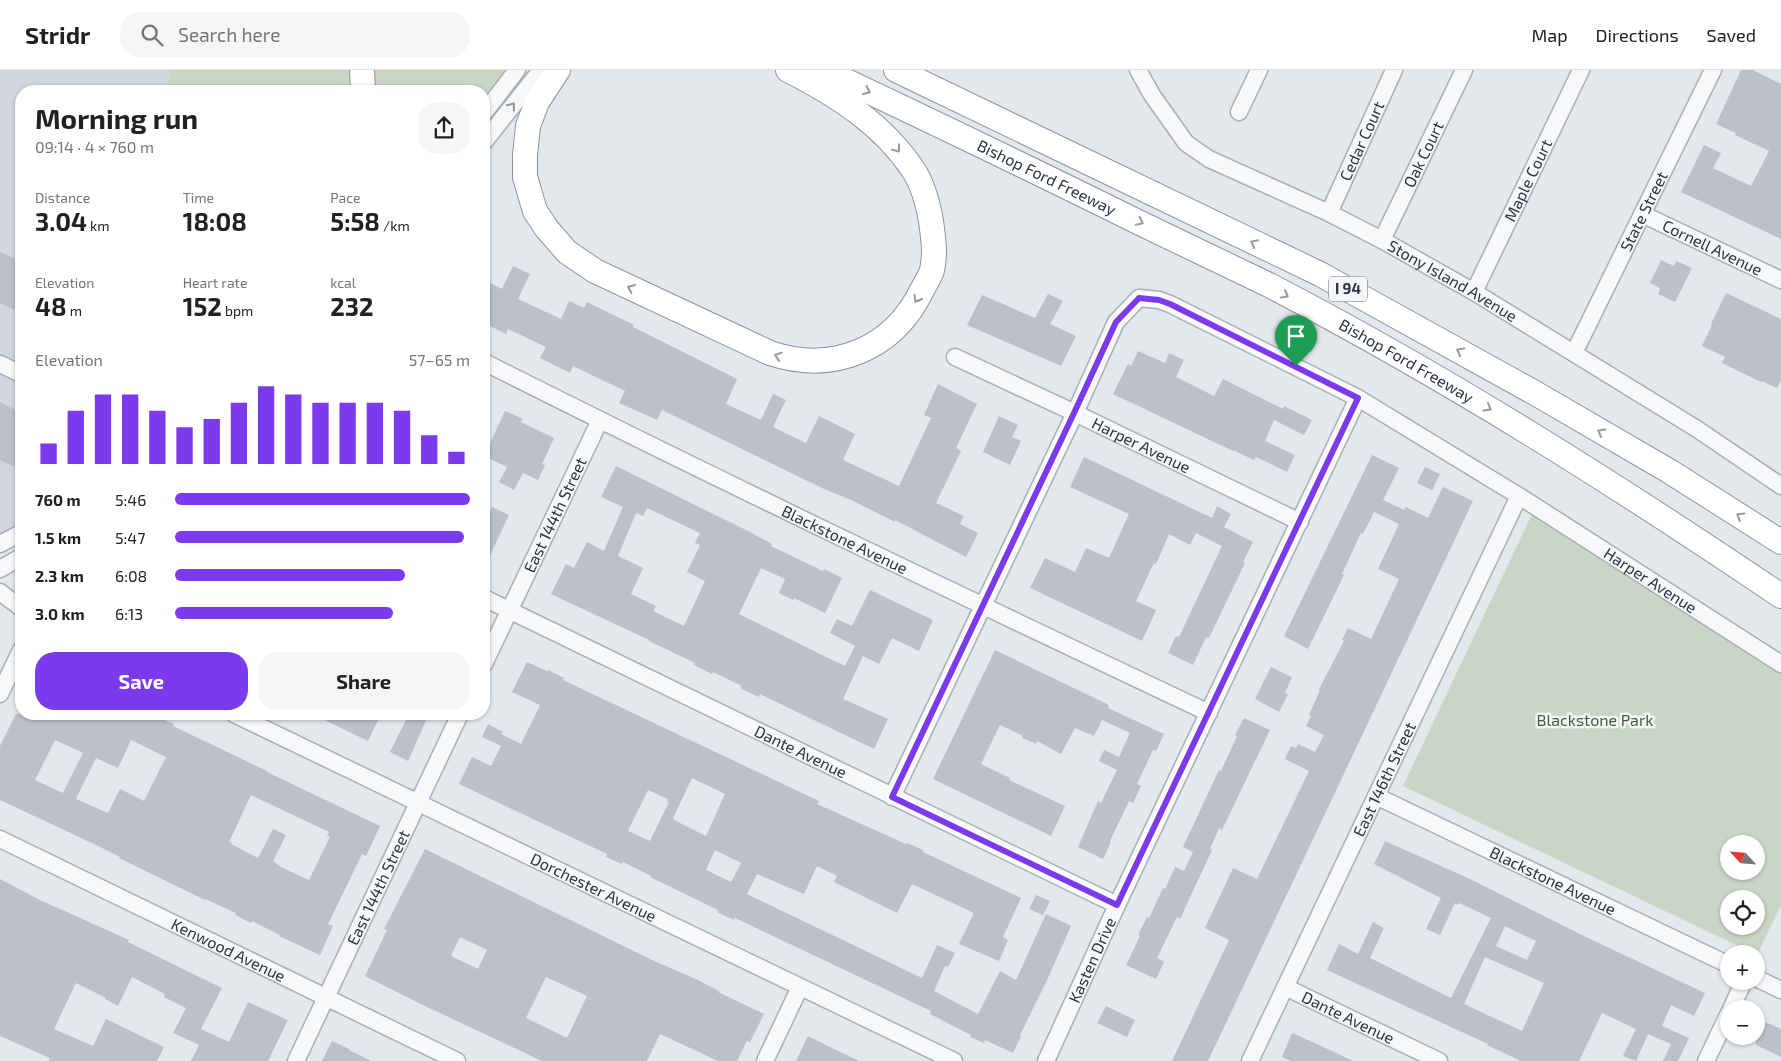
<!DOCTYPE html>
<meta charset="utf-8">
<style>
body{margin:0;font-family:"Exo 2",sans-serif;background:#f6f6f6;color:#202124;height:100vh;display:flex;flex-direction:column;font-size:19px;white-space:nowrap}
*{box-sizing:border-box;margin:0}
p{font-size:16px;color:#757577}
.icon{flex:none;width:28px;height:28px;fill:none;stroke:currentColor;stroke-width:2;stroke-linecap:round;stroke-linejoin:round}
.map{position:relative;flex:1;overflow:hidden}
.details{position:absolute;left:15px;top:15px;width:475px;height:635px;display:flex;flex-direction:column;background:#fff;border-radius:20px;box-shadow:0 1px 4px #0004}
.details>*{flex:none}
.needle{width:32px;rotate:296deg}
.controls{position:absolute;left:1720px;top:765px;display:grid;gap:10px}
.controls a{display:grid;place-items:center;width:45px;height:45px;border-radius:50%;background:#fff;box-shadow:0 1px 4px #0004;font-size:25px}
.pin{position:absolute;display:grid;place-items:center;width:42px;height:42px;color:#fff;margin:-51px -21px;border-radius:50% 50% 50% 0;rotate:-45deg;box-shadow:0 0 5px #0007}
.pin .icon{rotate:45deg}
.round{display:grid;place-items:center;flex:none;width:52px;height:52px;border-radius:20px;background:#f6f6f6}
.head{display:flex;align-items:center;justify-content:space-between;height:85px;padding:0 20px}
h1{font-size:28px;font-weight:700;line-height:38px}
.figures{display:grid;grid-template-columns:repeat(3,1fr);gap:8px;height:85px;padding:5px 20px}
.figures div{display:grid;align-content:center}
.figures b{font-size:25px;font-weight:700}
.figures small{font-size:14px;font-weight:400}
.figures p{font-size:14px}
.chart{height:140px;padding:10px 20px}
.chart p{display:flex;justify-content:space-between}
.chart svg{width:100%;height:90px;margin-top:5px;stroke:#7c3aed;stroke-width:6}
.action{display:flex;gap:10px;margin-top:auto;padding:10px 20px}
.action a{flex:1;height:58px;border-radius:20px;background:#7c3aed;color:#fff;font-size:20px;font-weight:700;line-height:58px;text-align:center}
.action a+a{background:#f6f6f6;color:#202124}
ul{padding:0 20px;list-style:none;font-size:16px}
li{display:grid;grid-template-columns:80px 60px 1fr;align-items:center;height:38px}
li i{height:12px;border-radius:6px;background:#7c3aed}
header{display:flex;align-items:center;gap:30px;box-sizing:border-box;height:70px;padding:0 25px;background:#fff;border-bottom:1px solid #e0e0e0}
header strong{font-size:24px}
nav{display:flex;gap:28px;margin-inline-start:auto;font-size:18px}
.search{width:350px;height:45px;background:#f6f6f6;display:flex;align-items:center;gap:12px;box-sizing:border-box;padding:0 18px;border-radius:20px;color:#757577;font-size:19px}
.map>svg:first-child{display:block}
.built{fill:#d2d6de}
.green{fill:#c9d6c5;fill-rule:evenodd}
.building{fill:#bbc0ca;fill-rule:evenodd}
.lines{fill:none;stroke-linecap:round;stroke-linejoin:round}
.minor-casing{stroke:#a9aeb7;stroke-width:19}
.highway-casing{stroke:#8b94a3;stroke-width:26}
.minor{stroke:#f7f8fa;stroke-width:16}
.highway{stroke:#fff;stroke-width:24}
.oneway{stroke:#959aa2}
.oneway2{stroke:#9196a0}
.route-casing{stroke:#fff;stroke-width:10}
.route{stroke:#7c3aed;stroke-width:6}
.labels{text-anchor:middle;stroke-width:5;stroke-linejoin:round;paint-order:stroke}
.shield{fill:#f4f6f9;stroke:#676e7b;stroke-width:1}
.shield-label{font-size:15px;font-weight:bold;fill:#2b3445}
.street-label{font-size:16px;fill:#2b3445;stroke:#f4f6f9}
.park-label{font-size:16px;fill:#3f6138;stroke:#f4f6f9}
</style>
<header>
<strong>Stridr</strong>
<div class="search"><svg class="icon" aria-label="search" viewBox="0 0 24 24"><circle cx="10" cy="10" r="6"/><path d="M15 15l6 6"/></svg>Search here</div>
<nav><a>Map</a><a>Directions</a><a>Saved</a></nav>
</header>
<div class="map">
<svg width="1781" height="991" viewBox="0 0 1781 991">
<rect width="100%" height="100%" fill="#e4e7ec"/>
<!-- built -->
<path class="built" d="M0,0H173L163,21H21V453L0,465Z"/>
<!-- green -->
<path class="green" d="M173,0H352L354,21H163Z
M371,0H507L484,29V21H373Z
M1534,440L1781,601V835L1757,885L1403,716ZM1729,774H1756V801H1729ZM1729,829H1756V856H1729Z"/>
<!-- building -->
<path class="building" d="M1741,0H1753L1781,14V169L1681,122L1704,75L1721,83L1713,98L1751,116L1769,81L1735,65L1736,63L1716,54Z
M0,182L21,192V243L0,233Z
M1661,190L1674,196L1676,191L1692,198L1675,232L1658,224L1660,218L1650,213Z
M513,196L530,204L518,229L561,249L569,231L584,238L587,232L634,255L633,257L737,309L726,334L761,350L773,324L786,330L773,357L806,373L819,346L855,364L843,390L899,416L931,348L924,345L938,314L977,334L956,378L961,381L936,433L964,446L960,454L978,463L966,487L895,450V452L849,429L824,419L662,340L657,350L619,333L625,321L573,296L570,303L540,288L546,277L508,259L506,264L484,253V210L502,219Z
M1726,223L1781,249V310L1777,318L1761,311V312L1722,293L1725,287L1702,276L1712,255L1711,254Z
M1048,224L1063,231L1050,254L1076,266L1061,296L967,255L982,225L1035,248Z
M1138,281L1165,293L1169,283L1184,290L1176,307L1214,326L1223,309L1283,339L1284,336L1312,350L1304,365L1274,350L1265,371L1295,385L1287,402L1256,387L1254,390L1233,380V381L1113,324L1128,294L1131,296Z
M0,332L21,343V400L0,390Z
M505,341L523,349L521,352L554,368L542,394L545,395L538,410L523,403L514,420L499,412L507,397L484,386Z
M999,346L1018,355L1012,367L1021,371L1010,395L983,382Z
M1372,385L1399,398L1383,430L1404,440L1406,437L1428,448L1443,417L1473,431L1208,991H1172L1229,870L1205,858L1233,798L1257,809L1309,701L1285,689L1291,676L1296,678L1298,674L1315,682L1324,665L1306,656L1311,646L1309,645L1320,620L1319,619L1344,571L1342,570L1348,558L1371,569L1399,509L1378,499L1399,454L1374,442L1363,464L1361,463L1342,504L1344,505L1308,579L1284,566Z
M1084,387L1212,448L1217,436L1231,444L1224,457L1253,472L1243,492L1245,493L1209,568L1206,567L1193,595L1168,583L1176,566L1179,567L1222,476L1196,463L1190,475L1169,464L1156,494L1154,493L1136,531L1156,540L1142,571L1030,518L1045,488L1075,502L1086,478L1109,488L1129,444L1070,417Z
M616,396L750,462L772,474L771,476L823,501L824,499L842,508L825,543L794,528L793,530L779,523L785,509L761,498L739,544L822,585L845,596L855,576L830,563L837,549L852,556L870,520L933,550L919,581L892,568L879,594L863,586L843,629L888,649L874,679L760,624L759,627L740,618L742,616L713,602L712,604L694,595L695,593L649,571V570L551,524L566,494L574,498L587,472L604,481L623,437L601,427ZM647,438L700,463L695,473L700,475L687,502L705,511L684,556L653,541L656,536L631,524L643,498L618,486L636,443L643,446Z
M1425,397L1440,404L1432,420L1417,413Z
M492,437L509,445L484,498V454Z
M995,580L1109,635L1108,638L1164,664L1156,681L1153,680L1137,714L1141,716L1133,733L1129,731L1110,771L1111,772L1103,789L1078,777L1098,731L1101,733L1117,700L1099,691L1104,680L1119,687L1130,663L1102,650L1094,666L1075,658L1061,684L1037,671L1036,674L1022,668L1023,666L1000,655L981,694L1010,708L1009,710L1065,736L1051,766L933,709Z
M527,592L547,601L548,600L564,608L563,610L819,731L817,734L906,774L907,773L923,780V782L1021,828L1003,867L1008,870L999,891L959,874L974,843L912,814L897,843L834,812L837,806L817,796L804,824L757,804L747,824L922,908L937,875L955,883L948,897L945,896L934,921L978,944L1000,901L1016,910L1046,844L1071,856L1048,908L1020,965L1021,966L1013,983L985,970L984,973L970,967L971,965L930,944L931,941L735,848L734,850L717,842L718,840L650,807L651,806L623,792L622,794L606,787L607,784L459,714L472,687L491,696L501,676L482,667L488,654L503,662L501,664L521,674L540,635L512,622ZM692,708L725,724L706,766L674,750L675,749L673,748ZM648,720L668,729L667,731L669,732L650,771L628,761ZM715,780L741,793L731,812L706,800Z
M1271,597L1292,607L1285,623L1288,624L1279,642L1255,629Z
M16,644H147L157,649L158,647L174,654L173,656L267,701V702L380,756L366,786L362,784L328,854L333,856L320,885L279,866L280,865L252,851L251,853L235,845L236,843L205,829V830L119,788L120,787L94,774L0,730V676ZM55,670L83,683L63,723L35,710ZM131,670L166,687L144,731L120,719L108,743L76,729L96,688L118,698ZM251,725L329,762L327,766L330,767L309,810L281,797L273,791L286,765L273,759L258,788L231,774L232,773L229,772Z
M312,644H381L368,671Z
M409,644H429L408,691L390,682Z
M1244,648L1270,660L1222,760L1219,758L1210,779L1212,780L1180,849L1177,847L1157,888L1164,892L1156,909L1126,895L1140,866L1138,865L1147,847L1149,848L1163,818L1165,819L1175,797L1184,801L1193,782L1183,777L1219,700L1221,701L1237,666L1235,665Z
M1385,771L1470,809L1588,868L1705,923L1694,946L1671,935L1662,956L1689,968L1678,991H1663L1671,974L1648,964L1636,991L1623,986L1636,959L1602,943L1579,991H1521L1487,975L1488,974L1327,900L1339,874L1358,884L1373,852L1384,858L1370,888L1451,928L1491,848L1459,833L1458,835L1455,833L1440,865L1426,859L1441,828L1374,794ZM1505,856L1536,871L1527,890L1496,876ZM1485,887L1544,913L1522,961L1464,934Z
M425,779L652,890L696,909L719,921L718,922L764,944L750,972L747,971L737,991H718L660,964L647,991H542L425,936L365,906L387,860L384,859ZM460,867L487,880L478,899L451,886ZM546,907L587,926L567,968L526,948Z
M0,809L40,830L129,870L128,872L179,897L222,918L201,959L229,972L248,932L288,950L268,991H191L199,975L173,963L186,938L164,927L165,924L132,907L118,936L105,929L106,928L76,913L54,959L93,976L106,949L164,977L157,991H49L50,988L0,966Z
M1036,825L1050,831L1043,845L1029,839Z
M1106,936L1135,950L1127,967L1097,953Z
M1756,948L1781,959V987L1756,975Z
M1292,963L1317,974L1353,991H1291L1282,987Z
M808,966L828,976L859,991H796Z
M332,971L349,979V980L371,991H322Z"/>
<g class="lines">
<defs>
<g id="minor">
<path id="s1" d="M1138,0L1152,25L1186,73L1209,89L1329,143L1382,170L1474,222L1697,359L1781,416"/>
<path d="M1239,42L1259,0"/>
<path d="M484,43L517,0"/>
<path d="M484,72L541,0"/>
<path id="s2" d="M1329,143L1394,0"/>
<path id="s3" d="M1642,144L1781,210"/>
<path id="s4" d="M1382,170L1464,0"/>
<path id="s5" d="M1474,222L1581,0"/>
<path id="s6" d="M1574,283L1713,0"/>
<path id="s7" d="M955,287L1075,343L1300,452"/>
<path id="s8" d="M484,292C724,413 966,528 1209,643"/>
<path d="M0,294L21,304"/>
<path d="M0,474L21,463"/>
<path d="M0,499L21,487"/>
<path d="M0,522L21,538"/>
<path id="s9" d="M484,528L1117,835"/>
<path id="s10" d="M484,594L600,350"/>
<path d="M0,624L21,580"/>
<path id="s11" d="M234,644L954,991"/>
<path id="s12" d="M1376,726L1729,895"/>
<path id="s13" d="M892,727L1075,343L1116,252L1139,228L1159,230L1170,234L1358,328L1519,426L1781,594"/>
<path id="s14" d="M0,769L457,991"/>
<path d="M1756,908L1781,920"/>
<path id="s15" d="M1285,917L1439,991"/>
<path d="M1731,939L1744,911"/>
<path id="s16" d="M296,991L460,644"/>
<path d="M765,991L800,917"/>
<path id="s17" d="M1046,991L1117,835L1358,328"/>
<path id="s18" d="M1250,991L1519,426"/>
<path d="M1706,991L1729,943"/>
</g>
<g id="highway">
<path d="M362,0L363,21"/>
<path d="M558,0L537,32L528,56L525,85V107L535,141L547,159L567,182L595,201L770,283C832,304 893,280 922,220C925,214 930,207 932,200C936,184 933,167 931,151C928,134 923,115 914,101C883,54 837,25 788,0"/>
<path id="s19" d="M823,0C929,50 1035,101 1140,153C1183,174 1226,194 1269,215C1446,307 1615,414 1781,526"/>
<path d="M896,0L1320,204L1535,323L1669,401L1781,472"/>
</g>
</defs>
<!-- minor casing -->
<use href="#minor" class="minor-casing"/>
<!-- highway casing -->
<use href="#highway" class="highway-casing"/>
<!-- minor -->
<use href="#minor" class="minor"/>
<!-- highway -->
<use href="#highway" class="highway"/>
</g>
<!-- one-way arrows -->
<defs><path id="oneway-chevron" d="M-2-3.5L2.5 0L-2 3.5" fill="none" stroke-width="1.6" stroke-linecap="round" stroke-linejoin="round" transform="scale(1.25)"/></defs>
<g class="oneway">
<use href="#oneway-chevron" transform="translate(867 21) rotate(25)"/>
<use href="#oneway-chevron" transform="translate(897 79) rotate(53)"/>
<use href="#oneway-chevron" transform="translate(1140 152) rotate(26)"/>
<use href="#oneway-chevron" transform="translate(1254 173) rotate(-154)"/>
<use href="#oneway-chevron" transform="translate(631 218) rotate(-155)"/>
<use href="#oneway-chevron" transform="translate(1285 225) rotate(29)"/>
<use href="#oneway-chevron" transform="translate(917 229) rotate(120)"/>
<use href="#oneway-chevron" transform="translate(1460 281) rotate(-151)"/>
<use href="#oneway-chevron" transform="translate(778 286) rotate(-162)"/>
<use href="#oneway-chevron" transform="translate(1488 338) rotate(30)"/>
<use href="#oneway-chevron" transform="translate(1601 362) rotate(-150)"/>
<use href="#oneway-chevron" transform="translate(1740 446) rotate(-148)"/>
</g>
<use class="oneway2" href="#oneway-chevron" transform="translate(512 36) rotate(-52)"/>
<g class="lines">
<defs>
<path id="route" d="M1139,228L1159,230L1170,234L1358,328L1117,835L892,727L1074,343L1116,252Z"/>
</defs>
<!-- route casing -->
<use href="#route" class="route-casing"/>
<!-- route -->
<use href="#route" class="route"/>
</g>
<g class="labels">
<!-- shield labels -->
<rect class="shield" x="1329" y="206.5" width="38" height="25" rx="4"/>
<g class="shield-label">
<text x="1348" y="224">I 94</text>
</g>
<!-- street labels -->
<g class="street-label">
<text dy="6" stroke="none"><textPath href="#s2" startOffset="79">Cedar Court</textPath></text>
<text dy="6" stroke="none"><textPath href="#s4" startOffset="95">Oak Court</textPath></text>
<text dy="6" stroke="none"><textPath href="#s19" startOffset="248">Bishop Ford Freeway</textPath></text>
<text dy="6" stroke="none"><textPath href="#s5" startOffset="124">Maple Court</textPath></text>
<text dy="6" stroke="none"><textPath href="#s6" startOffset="158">State Street</textPath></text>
<text dy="6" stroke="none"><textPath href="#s3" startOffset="78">Cornell Avenue</textPath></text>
<text dy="6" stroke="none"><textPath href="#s1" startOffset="388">Stony Island Avenue</textPath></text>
<text dy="6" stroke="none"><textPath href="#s19" startOffset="652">Bishop Ford Freeway</textPath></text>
<text dy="6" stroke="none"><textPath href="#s7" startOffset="206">Harper Avenue</textPath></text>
<text dy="6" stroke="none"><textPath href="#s10" startOffset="165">East 144th Street</textPath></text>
<text dy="6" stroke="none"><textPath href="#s8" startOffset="402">Blackstone Avenue</textPath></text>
<text dy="6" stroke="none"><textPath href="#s13" startOffset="1145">Harper Avenue</textPath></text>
<text dy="6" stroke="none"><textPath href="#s9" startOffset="352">Dante Avenue</textPath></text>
<text dy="6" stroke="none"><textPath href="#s18" startOffset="312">East 146th Street</textPath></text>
<text dy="6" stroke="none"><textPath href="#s12" startOffset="196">Blackstone Avenue</textPath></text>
<text dy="6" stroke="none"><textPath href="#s16" startOffset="192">East 144th Street</textPath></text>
<text dy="6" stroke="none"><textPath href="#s11" startOffset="399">Dorchester Avenue</textPath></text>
<text dy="6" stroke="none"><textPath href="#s14" startOffset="254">Kenwood Avenue</textPath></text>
<text dy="6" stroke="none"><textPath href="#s17" startOffset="111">Kasten Drive</textPath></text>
<text dy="6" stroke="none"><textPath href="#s15" startOffset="70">Dante Avenue</textPath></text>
</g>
<!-- park labels -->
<g class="park-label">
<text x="1595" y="656">Blackstone Park</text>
</g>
</g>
</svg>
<div class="controls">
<a><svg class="needle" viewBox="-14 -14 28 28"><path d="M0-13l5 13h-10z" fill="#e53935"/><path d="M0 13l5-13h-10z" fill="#757577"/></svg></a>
<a><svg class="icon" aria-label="locate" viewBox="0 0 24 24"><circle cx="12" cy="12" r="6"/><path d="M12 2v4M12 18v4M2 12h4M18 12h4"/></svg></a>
<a>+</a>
<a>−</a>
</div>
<div class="pin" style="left:1296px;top:296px;background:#1e9e55"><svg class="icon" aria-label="arrive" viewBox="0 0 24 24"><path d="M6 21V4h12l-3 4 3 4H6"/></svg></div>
<section class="details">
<div class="head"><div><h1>Morning run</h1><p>09:14 · 4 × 760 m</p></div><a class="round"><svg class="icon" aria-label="share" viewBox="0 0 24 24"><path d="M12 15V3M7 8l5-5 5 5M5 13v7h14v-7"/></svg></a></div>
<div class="figures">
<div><p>Distance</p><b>3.04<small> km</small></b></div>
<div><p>Time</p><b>18:08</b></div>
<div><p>Pace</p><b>5:58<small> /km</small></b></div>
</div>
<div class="figures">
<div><p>Elevation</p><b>48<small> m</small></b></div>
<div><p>Heart rate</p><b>152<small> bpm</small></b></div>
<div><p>kcal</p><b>232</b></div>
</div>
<div class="chart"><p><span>Elevation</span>57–65 m</p>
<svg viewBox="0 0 160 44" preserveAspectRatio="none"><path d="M5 44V34M15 44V18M25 44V10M35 44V10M45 44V18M55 44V26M65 44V22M75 44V14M85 44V6M95 44V10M105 44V14M115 44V14M125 44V14M135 44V18M145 44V30M155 44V38"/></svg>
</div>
<ul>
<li><b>760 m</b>5:46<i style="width:100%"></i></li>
<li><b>1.5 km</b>5:47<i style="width:98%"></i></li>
<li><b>2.3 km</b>6:08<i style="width:78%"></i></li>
<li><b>3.0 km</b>6:13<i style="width:74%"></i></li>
</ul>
<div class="action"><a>Save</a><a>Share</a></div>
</section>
</div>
